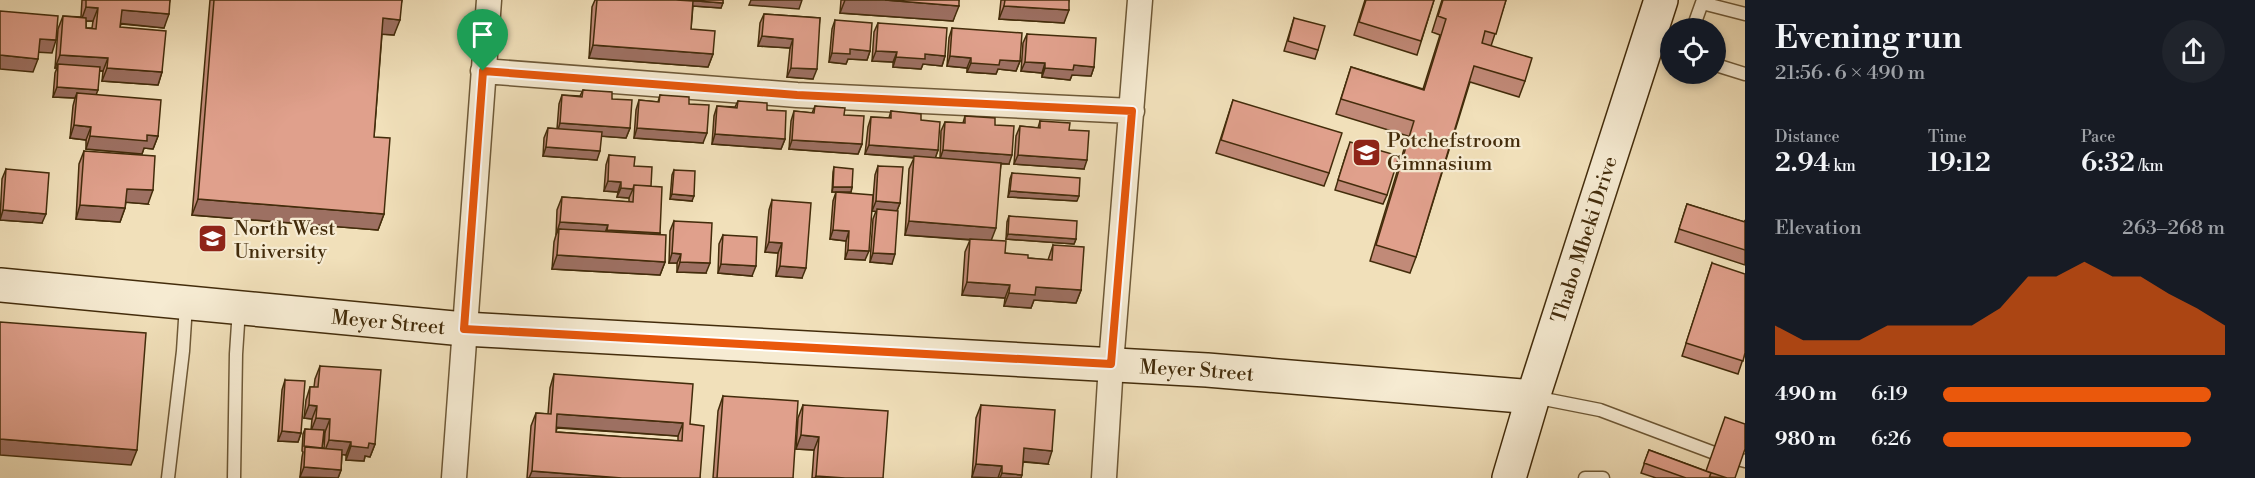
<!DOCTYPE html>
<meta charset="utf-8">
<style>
body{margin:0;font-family:"Libre Bodoni",serif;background:#20242c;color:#f1f3f6;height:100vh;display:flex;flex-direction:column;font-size:22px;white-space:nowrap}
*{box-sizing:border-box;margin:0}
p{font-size:20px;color:#9ea1a6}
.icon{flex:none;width:33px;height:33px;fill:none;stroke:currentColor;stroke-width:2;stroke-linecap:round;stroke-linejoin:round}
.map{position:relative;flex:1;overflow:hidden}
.drawer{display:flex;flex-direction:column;background:#171b24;width:510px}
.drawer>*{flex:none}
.fabs{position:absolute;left:1660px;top:18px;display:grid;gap:12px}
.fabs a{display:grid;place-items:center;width:66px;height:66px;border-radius:50%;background:#171b24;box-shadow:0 3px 9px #0003;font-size:30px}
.pin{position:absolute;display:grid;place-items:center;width:51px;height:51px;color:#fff;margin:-62px -26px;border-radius:50% 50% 50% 0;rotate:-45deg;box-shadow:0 0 6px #0007}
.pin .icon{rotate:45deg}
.round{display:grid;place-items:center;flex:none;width:63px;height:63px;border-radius:32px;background:#20242c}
.summary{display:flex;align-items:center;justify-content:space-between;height:102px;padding:0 30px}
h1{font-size:33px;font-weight:600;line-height:45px}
.figures{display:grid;grid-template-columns:repeat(3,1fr);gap:9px;height:102px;padding:6px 30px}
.figures div{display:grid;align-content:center}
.figures b{font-size:26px;font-weight:600}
.figures small{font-size:16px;font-weight:400}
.figures p{font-size:16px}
.chart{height:168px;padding:12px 30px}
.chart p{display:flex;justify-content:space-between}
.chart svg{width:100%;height:108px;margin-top:6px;fill:#ea580c;opacity:.7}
ul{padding:0 30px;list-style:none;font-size:20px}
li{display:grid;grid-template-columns:96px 72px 1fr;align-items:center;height:45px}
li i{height:15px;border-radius:8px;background:#ea580c}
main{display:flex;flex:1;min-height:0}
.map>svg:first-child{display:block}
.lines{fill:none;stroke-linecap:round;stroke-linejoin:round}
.lane-casing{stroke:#6e5937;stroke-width:15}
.street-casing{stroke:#6e5937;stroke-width:27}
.secondary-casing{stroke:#432c0b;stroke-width:36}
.lane{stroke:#f6ebd2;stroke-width:12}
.street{stroke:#f6ebd2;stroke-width:24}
.secondary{stroke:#f6ebd2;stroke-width:33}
.wall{fill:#c18a78;stroke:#432c0b;stroke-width:1.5;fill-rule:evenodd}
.shaded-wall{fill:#9d7062;stroke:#432c0b;stroke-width:1.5}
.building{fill:#e0a08c;stroke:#432c0b;stroke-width:1.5;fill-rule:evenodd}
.route-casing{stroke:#fff;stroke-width:12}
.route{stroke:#ea580c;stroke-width:8}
.labels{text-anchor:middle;stroke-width:4.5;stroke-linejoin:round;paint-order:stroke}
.poi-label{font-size:20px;fill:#432c0b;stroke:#f6ebd2;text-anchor:start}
.street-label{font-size:20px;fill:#432c0b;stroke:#f6ebd2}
</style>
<main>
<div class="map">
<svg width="1745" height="478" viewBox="0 0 1745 478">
<rect width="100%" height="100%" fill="#f1e0ba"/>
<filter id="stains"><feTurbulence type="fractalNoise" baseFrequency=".00333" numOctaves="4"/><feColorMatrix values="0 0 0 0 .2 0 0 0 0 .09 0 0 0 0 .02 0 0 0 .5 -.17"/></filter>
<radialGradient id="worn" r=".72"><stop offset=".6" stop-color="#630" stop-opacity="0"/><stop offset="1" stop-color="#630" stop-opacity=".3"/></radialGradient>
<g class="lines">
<defs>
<path id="lane" d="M1702,3L1745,14
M1693,28L1703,0
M1716,65L1745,74
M1534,397L1600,410L1717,454L1745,461
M168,478L183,351L186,305
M234,478L236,354L239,309
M1585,478H1603"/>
<path id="street" d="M483,71L797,95L1132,111
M454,478L489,0
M1104,478L1111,364L1140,0"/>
<g id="secondary">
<path id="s1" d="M0,285L464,329L1207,370L1533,397"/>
<path id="s2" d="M1509,478L1533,397L1661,0"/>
</g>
</defs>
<!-- lane casing -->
<use href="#lane" class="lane-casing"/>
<!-- street casing -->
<use href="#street" class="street-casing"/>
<!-- secondary casing -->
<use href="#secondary" class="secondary-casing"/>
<!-- lane -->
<use href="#lane" class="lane"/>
<!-- street -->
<use href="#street" class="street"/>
<!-- secondary -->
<use href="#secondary" class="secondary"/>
</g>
<!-- wall -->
<path class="wall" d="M82,0H170L164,28L121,24L120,27L162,72L158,85L102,81L103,71H99L96,94L158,136L153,149L144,148L142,154L86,149V140L70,138L73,106L75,98L53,97L55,73L57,68H55L58,29L63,16L81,17ZM86,21H93L92,28H86Z
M210,0H402L394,35L382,34L374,137L384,214L378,230L192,215Z
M595,0H723L721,8L693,6L691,29L713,54L708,67L589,58L592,7Z
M841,0H959L953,21L840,13Z
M1001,0H1069L1064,23L999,19Z
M1365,0H1434L1417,55L1354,35Z
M1442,0H1506L1491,46L1525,81L1519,97L1470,82L1416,257L1410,273L1370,261L1408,136L1336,114L1351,67L1423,89L1440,35L1432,32Z
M764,14L820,18L813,79L787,77L790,48L758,46L760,23Z
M1294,18L1318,50L1315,59L1284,51Z
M835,20L870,51L867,60L848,59L846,64L829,62L832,29Z
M878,23L945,56L942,66L923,64L921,69L893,67V62L872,61L874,32Z
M952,28L1020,61L1016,71L998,69L996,74L967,72V68L947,66L949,38Z
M1027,34L1094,67L1091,76L1072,75L1070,80L1042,77V73L1021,71L1023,43Z
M583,90L612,99L630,128L626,138L601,136L597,160L543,156L544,138L548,128L557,129L559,104L562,95L580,96Z
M660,95L689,104L703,143L634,138L636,110L639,100L658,102Z
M1233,100L1329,173L1324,186L1216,153Z
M738,101L767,110L785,139L781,149L712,144L714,116L717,106L735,107Z
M815,106L844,115L862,144L858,154L789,149L791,121L794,111L812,113Z
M891,111L921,120L938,150L935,158H940L941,131L945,122L963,123L965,116L995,125L1009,164H1001L991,240L1005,253L1028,258L1048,260L1053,245L1081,290L1076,303L1034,300L1031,308L1004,306L1005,298L962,295L965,252L970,240L905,235L909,169L914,158L865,154L868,127L871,117L889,118Z
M1040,121L1069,130L1084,169L1014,164L1016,136L1020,126L1038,128Z
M84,151L148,204L126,202L125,208L120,222L76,219L79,164Z
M1347,151L1387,195L1383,204L1335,190Z
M609,155L634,166L651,186L665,262L660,275L552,269L554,242L556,235L557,210L562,197L629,202V198L617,197L618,192L604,191L606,165Z
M878,166L900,203L897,211L892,264L870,262L873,219L876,211H872L875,175Z
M834,167L852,187L851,192H832L833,172Z
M6,169L42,223L0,220L2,179Z
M674,170L692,201L670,199L672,175Z
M1012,173L1077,201L1008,197L1010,179Z
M836,192L865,260L845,259L846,241L830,239L833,201Z
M772,200L802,278L776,276L778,253L765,252L769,210Z
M1687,204L1744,222L1745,220V265L1675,242Z
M1009,216L1076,239L1074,244L1006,239L1007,222Z
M674,221L706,273L677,272V263H669L670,231Z
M723,235L752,276L718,273L719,244Z
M1712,263L1745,353L1738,374L1682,356Z
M320,366L375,444L370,457L365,456L364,461L346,460V455L342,454L341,470L338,478L300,477L302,457L303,452L302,451L303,434L305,429L311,430L312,419L304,418L306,400L310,387H314L315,379ZM324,432H325L324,448H322Z
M554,374L690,424L700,478H527L531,426L536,413L548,414L550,388ZM557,428L678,436V441L556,432Z
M285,380L301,433L298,442L278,441L282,390Z
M723,396L793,478H713L718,411Z
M803,405L883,478H812L814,450L796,449L798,418Z
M981,405L1048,464L1023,462L1021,478L972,477L976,418Z
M1649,450L1706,471L1735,478L1709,477V478H1656L1641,473Z"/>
<!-- shaded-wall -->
<path class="shaded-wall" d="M684,0L723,3L721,8L622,1Z
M751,0H802L799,9L749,5Z
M845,0H885L959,6L953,21L840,13Z
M1004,6L1069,10L1064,23L999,19Z
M86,7L98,8L93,21H81Z
M122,10L169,14L164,28L117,23Z
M383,18L400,20L394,35L378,34Z
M762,36L793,39L790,48L758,46Z
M40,39L56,40L52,53L35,52Z
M593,45L713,54L708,67L589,58Z
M850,49L870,51L867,60L848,59L846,64L829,62L832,53Z
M876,51L897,52L893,62L872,61Z
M925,54L945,56L942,66L923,64L921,69L893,67L896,57Z
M0,55L38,59L33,72L0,69Z
M60,55L108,58L103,71L58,68V64L57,68H55Z
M950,56L971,58L967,68L947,66Z
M1000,60L1020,61L1016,71L998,69L996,74L967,72L971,63Z
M1025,62L1045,63L1042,73L1021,71Z
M1074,65L1094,67L1091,76L1072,75L1070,80L1042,77L1045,68Z
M107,68L162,72L158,85L102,81Z
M791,68L817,69L813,79L787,77Z
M57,87L98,90L94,100L77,93L75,98L53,97Z
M560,123L630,128L626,138L557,133Z
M74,125L91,127L86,140L70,138Z
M637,128L707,133L703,143L634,138Z
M715,134L785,139L781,149L712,144Z
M147,135L158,136L153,149L144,148L142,154L86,149L90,136Z
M792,140L862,144L858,154L789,149Z
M869,145L938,150L935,159L865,154Z
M546,147L600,151L597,160L543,156Z
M943,150L1012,155L1009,164L940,159Z
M1018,155L1087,160L1084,169L1014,164Z
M608,181L621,182L618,192L604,191Z
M833,187H852L851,192H832Z
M621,188L633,189L629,198L617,197Z
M127,189L153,190L148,204L122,202Z
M1010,191L1079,196L1077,201L1008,197Z
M672,194L694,196L692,201L670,199Z
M198,199L384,214L378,230L192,215Z
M876,201L900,203L896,213L872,211Z
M80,205L125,208L120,222L76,219Z
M3,210L46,214L42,223L0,220Z
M909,221L996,228L991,241L905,235Z
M560,222L608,225L603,238L559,229L556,235Z
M607,230L660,233L655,246L603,243Z
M833,230L849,231L846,241L830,239Z
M1008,234L1076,239L1074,244L1006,239Z
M769,242L782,243L778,253L765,252Z
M848,250L869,251L865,260L845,259Z
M672,253L681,254L677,263H669Z
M873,253L895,254L892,264L870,262Z
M557,255L665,262L660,275L552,269Z
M680,262L710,263L706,273L677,272Z
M721,264L756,266L752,276L718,273Z
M780,266L806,268L802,278L776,276Z
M967,282L1010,285L1005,298L962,295Z
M1036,287L1081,290L1076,303L1034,300L1031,308L1004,306L1009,293Z
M309,405L317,406L312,419L304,418Z
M557,414L683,423L678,436L553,427Z
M316,418L330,419L325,432L311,431Z
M282,431L301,433L298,442L278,441Z
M801,435L819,437L814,450L796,449Z
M0,439L137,450L131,465L0,455Z
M329,440L351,442L346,455L324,453Z
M369,443L375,444L370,457L365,456L364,461L346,460L351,446Z
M1024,448L1052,451L1048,464L1019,461Z
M976,464L1002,466L998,478L972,477Z
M304,467L341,470L338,478L300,477Z
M532,471L622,478H529Z
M1002,473L1022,475L1021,478H1000Z
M816,476L845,478H815Z"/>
<!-- building -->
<path class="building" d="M86,0H170L169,14L122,10L120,27L166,31L162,72L107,68L108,58L60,55L63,16L86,18V28L96,29L98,8L86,7Z
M214,0H402L400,20L383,18L374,137L390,138L384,214L198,199Z
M597,0H676L693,1L691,29L715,31L713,54L593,45Z
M684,0H723V3Z
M885,0H959V6Z
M1005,0H1069V10L1004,6Z
M1366,0H1434L1421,41L1359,22Z
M1443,0H1506L1496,34L1485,31L1482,43L1532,58L1525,81L1474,66L1416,257L1376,245L1414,121L1341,99L1351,67L1424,90L1446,19L1438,16Z
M0,11L58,16L56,40L40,39L38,59L0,55Z
M764,14L820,18L817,69L791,68L793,39L762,36Z
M1294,18L1325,26L1318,50L1288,41Z
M835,20L872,23L870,51L850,49V54L832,53Z
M878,23L947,28L945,56L925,54V59L896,57L897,52L876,51Z
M952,28L1022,33L1020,61L1000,60L999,65L971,63V58L950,56Z
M1027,34L1096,38L1094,67L1074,65L1073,70L1045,68V63L1025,62Z
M58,64L100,67L98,90L57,87Z
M583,90L612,92V99L632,100L630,128L560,123L562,95L582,97Z
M77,93L161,100L158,136L147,135V141L90,136L91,127L74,125Z
M660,95L689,97V104L709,105L707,133L637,128L639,100L659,102Z
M1233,100L1342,133L1329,173L1221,140Z
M738,101L767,103V110L786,111L785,139L715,134L717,106L737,108Z
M815,106L845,108L844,115L864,116L862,144L792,140L794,111L814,113Z
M891,111L921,114V120L940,122L938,150L869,145L871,117L891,118Z
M965,116L995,118V125L1014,126L1012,155L943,150L945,122L965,123Z
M1040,121L1070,123L1069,130L1089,131L1087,160L1018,155L1020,126L1040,128Z
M548,128L602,132L600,151L546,147Z
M1350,142L1399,156L1387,195L1338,180Z
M84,151L155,156L153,190L127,189L125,208L80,205Z
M609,155L635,157L634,166L652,167L651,186L634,185L633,189L621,188V182L608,181Z
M914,156L1001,163L996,228L909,221Z
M878,166L903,167L900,203L876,201Z
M834,167L853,169L852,187H833Z
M6,169L49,173L46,214L3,210Z
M674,170L695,171L694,196L672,194Z
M1012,173L1080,178L1079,196L1010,191Z
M634,185L662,187L660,233L607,230L608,225L560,222L562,197L633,202Z
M836,192L873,195L869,251L848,250L849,231L833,230Z
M772,200L811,203L806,268L780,266L782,243L769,242Z
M1687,204L1745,222V250L1679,229Z
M877,209L898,211L895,254L873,253Z
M1009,216L1077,221L1076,239L1008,234Z
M674,221L712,223L710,263L680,262L681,254L672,253Z
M559,229L666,235L665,262L557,255Z
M723,235L757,237L756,266L721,264Z
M970,239L1006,241L1005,253L1028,255V258L1052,260L1053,245L1084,247L1081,290L1036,287L1035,295L1009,293L1010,285L967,282Z
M1712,263L1745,274V353L1743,361L1686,343Z
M0,322L146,333L137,450L0,439Z
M320,366L381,370L375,444L369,443L368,448L351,446V442L329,440L330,419L316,418L317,406L309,405L310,387H318Z
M554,374L693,384L690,424L704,426L700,478H622L532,471L536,413L551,414ZM557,414L683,423L682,441L556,432Z
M285,380L305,381L301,433L282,431Z
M723,396L798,401L793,478H717Z
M803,405L888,411L883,478H845L816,476L819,437L801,435Z
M981,405L1055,410L1052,451L1024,448L1022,475L1002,473V466L976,464Z
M1725,417L1745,424V449L1735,478H1727L1706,471Z
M305,429L324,430L322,448L304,446Z
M305,447L342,450L341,470L304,467Z
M1649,450L1711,473L1709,478H1686L1644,463Z"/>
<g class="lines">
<defs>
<path id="route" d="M483,71L797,95L1132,111L1111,364L464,329Z"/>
</defs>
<!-- route casing -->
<use href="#route" class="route-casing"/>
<!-- route -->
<use href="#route" class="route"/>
</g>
<!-- icons -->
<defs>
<symbol id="school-square" viewBox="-11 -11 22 22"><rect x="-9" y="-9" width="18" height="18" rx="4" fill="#8f2418" stroke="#f6ebd2"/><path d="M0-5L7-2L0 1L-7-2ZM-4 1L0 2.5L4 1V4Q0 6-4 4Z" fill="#fff"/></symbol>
<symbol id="university-square" viewBox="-11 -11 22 22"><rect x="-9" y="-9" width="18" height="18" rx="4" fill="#8f2418" stroke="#f6ebd2"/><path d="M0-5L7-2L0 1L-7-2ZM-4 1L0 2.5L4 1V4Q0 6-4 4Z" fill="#fff"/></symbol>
</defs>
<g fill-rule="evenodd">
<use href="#school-square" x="1350" y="136" width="33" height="33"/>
<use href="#university-square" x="196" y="222" width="33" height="33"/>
</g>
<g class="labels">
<!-- poi labels -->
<g class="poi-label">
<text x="1387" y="147">Potchefstroom<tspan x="1387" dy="23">Gimnasium</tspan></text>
<text x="234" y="235">North West<tspan x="234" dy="23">University</tspan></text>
</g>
<!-- street labels -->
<g class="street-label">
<text dy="7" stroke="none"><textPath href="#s2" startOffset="250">Thabo Mbeki Drive</textPath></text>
<text dy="7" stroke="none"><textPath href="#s1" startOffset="390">Meyer Street</textPath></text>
<text dy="7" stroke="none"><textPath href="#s1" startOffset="1200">Meyer Street</textPath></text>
</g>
</g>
<rect width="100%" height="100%" filter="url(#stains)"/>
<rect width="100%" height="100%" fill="url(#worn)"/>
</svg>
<div class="fabs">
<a><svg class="icon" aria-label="locate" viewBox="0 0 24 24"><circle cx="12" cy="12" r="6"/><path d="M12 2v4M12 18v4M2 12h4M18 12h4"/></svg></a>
</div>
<div class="pin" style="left:483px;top:71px;background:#1e9e55"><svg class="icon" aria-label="arrive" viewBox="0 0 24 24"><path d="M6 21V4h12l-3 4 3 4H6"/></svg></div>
</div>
<section class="drawer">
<div class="summary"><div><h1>Evening run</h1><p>21:56 · 6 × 490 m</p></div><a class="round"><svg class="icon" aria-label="share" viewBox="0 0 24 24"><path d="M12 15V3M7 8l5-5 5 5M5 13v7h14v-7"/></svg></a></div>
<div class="figures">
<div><p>Distance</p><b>2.94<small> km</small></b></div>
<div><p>Time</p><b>19:12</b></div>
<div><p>Pace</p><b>6:32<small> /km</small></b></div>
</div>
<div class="chart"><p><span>Elevation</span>263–268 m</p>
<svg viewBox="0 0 160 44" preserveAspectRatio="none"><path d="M0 44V32L10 38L20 38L30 38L40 32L50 32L60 32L70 32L80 25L90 12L100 12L110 6L120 12L130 12L140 19L150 25L160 32V44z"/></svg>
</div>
<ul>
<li><b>490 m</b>6:19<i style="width:95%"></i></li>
<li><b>980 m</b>6:26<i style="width:88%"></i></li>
</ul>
</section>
</main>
